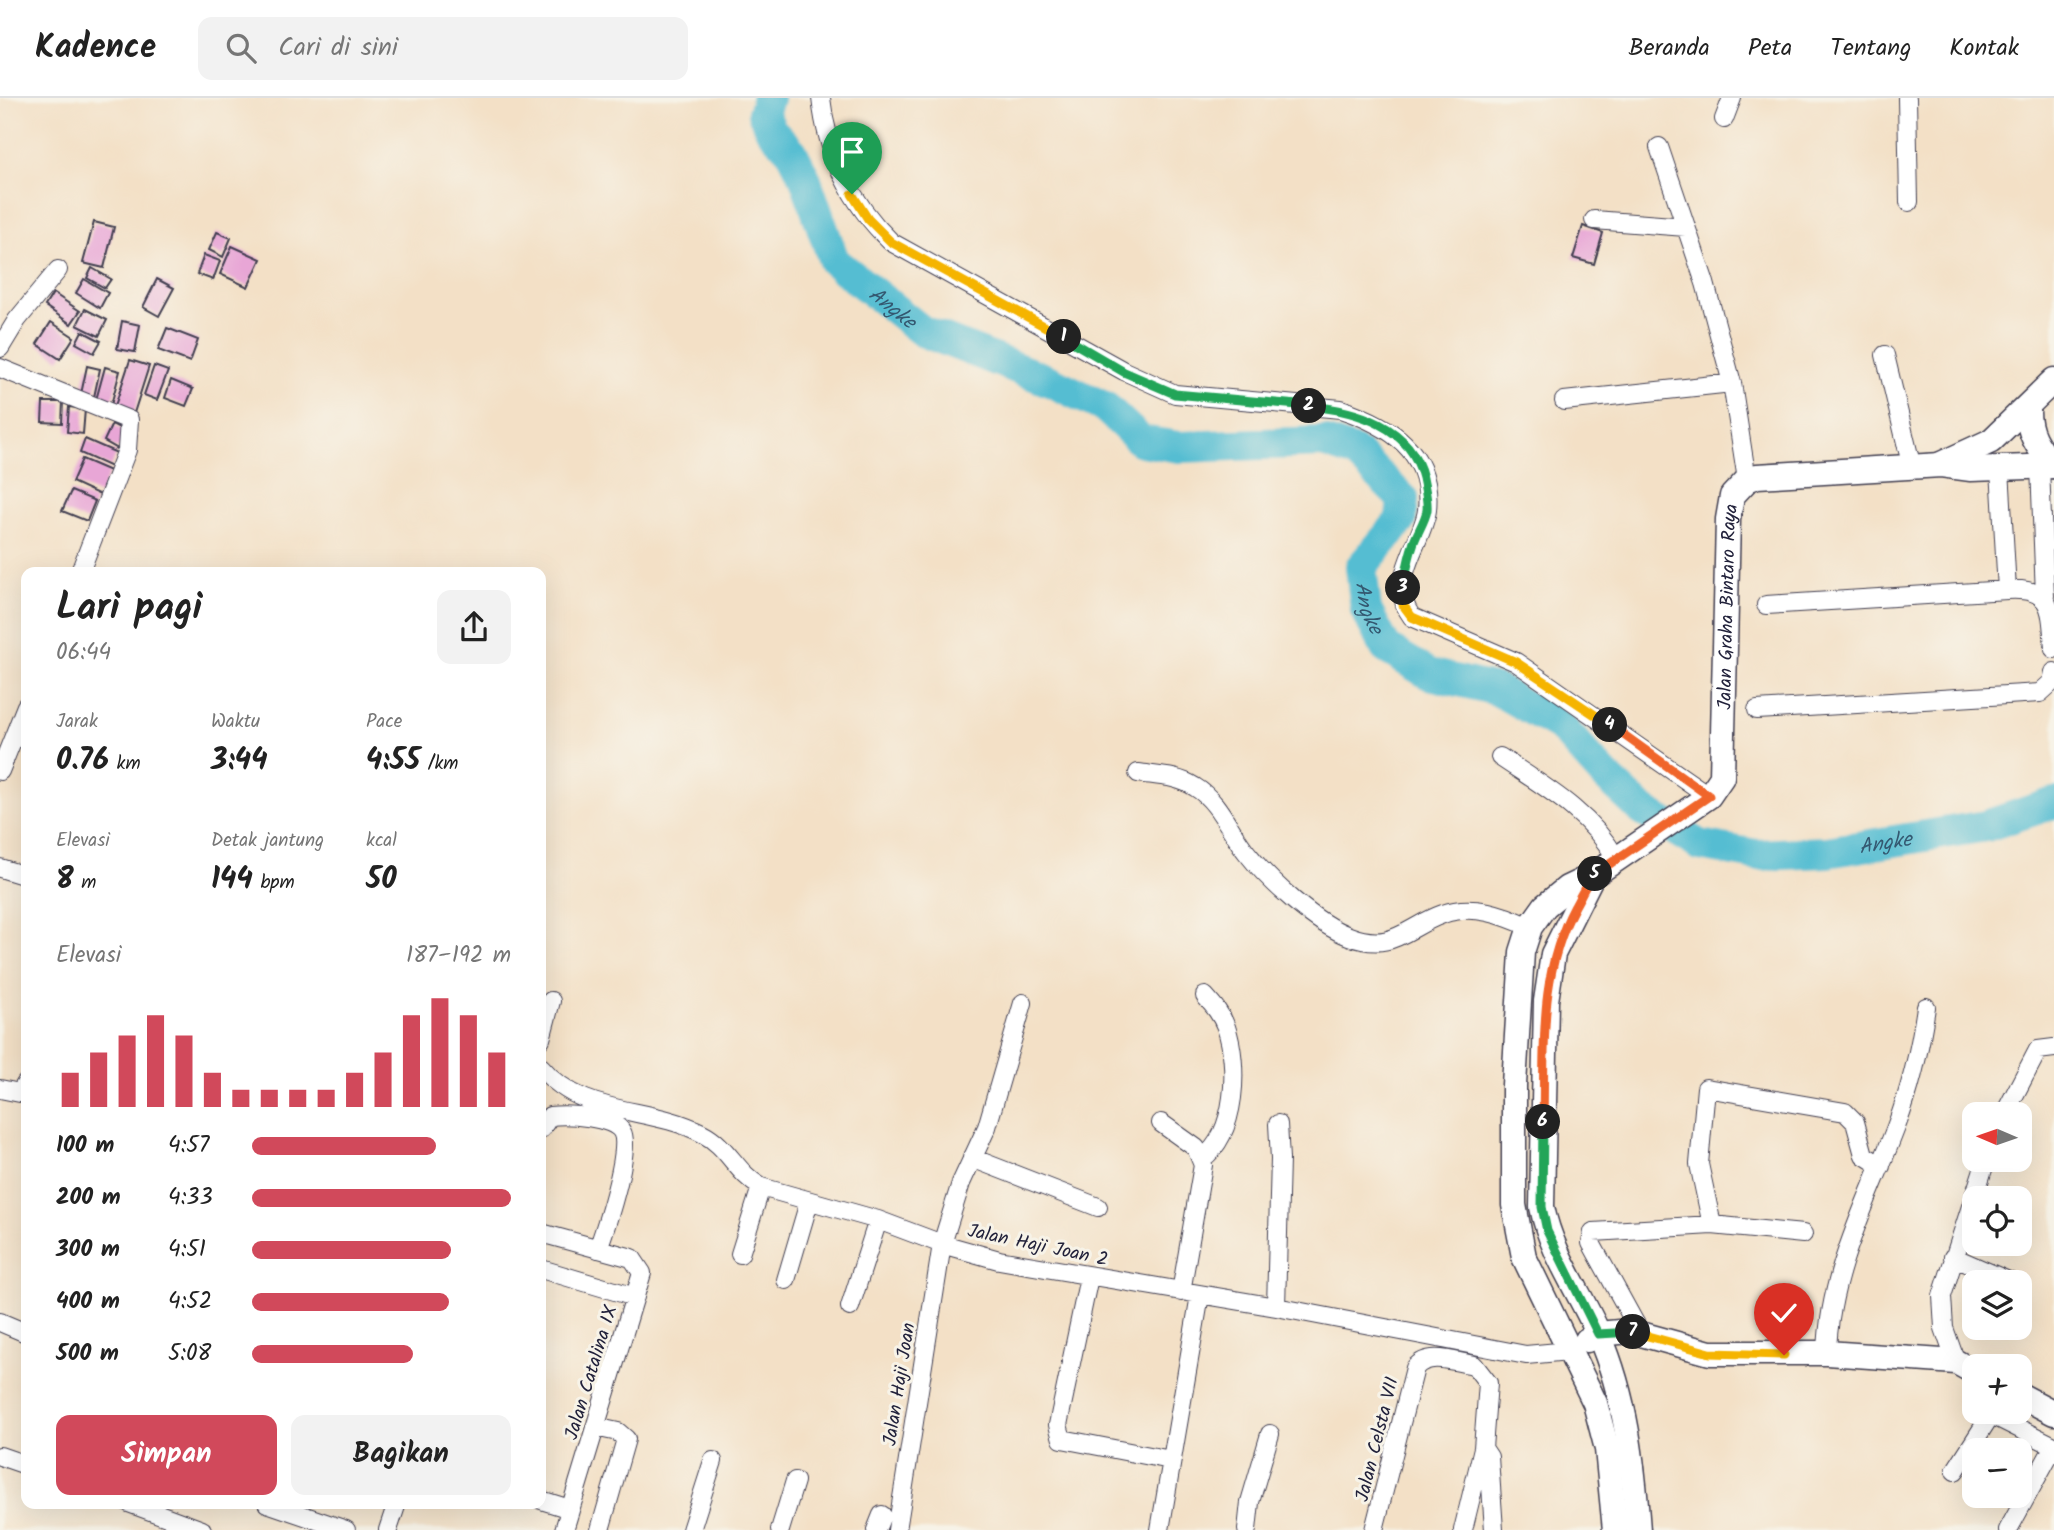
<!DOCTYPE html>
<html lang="id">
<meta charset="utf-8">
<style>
body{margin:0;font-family:Kalam,sans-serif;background:#f2f2f2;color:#222;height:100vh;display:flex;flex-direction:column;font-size:26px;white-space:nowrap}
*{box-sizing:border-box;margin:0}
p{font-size:23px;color:#767676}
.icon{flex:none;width:38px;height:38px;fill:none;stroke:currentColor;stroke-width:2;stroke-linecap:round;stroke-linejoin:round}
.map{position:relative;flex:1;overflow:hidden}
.panel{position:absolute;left:21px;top:469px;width:525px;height:942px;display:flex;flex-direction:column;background:#fff;border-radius:14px;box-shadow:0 7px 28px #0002}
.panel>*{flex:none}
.needle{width:46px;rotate:272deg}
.controls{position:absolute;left:1962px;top:1004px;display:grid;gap:14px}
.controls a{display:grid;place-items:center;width:70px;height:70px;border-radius:14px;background:#fff;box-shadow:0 7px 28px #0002;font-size:35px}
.pin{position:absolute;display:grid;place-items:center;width:60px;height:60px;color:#fff;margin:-72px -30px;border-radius:50% 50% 50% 0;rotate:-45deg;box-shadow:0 0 7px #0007}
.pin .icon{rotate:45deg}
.km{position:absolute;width:35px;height:35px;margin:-18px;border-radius:50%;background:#222;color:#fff;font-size:19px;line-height:35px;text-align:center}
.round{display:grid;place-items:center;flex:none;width:74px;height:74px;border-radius:14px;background:#f2f2f2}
.headline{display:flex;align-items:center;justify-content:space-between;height:119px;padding:0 35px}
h1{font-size:38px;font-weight:800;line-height:52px}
.figures{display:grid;grid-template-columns:repeat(3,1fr);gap:10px;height:119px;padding:7px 35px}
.figures div{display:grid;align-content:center}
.figures b{font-size:30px;font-weight:800}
.figures small{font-size:19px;font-weight:400}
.figures p{font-size:19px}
.chart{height:196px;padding:14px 35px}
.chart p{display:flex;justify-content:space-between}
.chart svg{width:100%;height:126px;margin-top:7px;stroke:#d1495b;stroke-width:6}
.cta{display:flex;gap:14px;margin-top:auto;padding:14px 35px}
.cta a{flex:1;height:80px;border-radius:14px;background:#d1495b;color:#fff;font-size:28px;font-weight:800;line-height:80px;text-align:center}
.cta a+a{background:#f2f2f2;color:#222}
ul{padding:0 35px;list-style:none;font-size:23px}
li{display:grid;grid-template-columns:112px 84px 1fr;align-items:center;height:52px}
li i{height:18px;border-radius:9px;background:#d1495b}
header{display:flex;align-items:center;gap:42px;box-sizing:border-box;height:98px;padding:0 35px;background:#fff;border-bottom:2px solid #e0e0e0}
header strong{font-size:33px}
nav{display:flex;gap:38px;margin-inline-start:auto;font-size:24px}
.search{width:490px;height:63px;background:#f2f2f2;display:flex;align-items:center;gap:18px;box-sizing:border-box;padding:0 24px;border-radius:14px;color:#767676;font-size:26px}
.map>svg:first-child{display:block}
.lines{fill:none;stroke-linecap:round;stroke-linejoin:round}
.river{stroke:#55bdd2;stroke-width:32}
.building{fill:#e8a6d6}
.street-casing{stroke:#413e50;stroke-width:20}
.secondary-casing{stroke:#413e50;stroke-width:27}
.street{stroke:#fff;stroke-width:18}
.secondary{stroke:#fff;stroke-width:24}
.split-1-casing{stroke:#fff;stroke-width:14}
.split-2-casing{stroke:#fff;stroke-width:14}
.split-3-casing{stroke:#fff;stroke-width:14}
.split-4-casing{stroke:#fff;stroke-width:14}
.split-5-casing{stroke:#fff;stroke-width:14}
.split-6-casing{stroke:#fff;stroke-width:14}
.split-7-casing{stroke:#fff;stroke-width:14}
.split-8-casing{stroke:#fff;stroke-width:14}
.split-1{stroke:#f5b400;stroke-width:9}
.split-2{stroke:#22a559;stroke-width:9}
.split-3{stroke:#22a559;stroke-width:9}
.split-4{stroke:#f5b400;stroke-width:9}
.split-5{stroke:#f0652b;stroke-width:9}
.split-6{stroke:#f0652b;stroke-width:9}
.split-7{stroke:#22a559;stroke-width:9}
.split-8{stroke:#f5b400;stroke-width:9}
.labels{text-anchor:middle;stroke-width:6;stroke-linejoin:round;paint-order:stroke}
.street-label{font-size:19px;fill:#22223b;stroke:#f7f3e8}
.water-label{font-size:21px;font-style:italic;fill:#345870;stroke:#f7f3e8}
</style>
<header>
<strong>Kadence</strong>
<div class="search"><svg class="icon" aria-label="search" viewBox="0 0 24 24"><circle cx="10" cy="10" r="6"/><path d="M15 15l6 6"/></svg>Cari di sini</div>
<nav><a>Beranda</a><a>Peta</a><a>Tentang</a><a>Kontak</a></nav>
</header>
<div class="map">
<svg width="2054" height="1432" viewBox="0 0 2054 1432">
<rect width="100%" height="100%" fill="#f7f3e8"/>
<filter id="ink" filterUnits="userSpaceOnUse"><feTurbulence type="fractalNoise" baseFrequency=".0143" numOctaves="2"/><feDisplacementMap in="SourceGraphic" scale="14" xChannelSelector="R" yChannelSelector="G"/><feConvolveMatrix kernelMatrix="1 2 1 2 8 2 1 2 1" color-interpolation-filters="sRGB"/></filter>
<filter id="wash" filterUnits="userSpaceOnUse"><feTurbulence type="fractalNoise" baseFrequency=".00686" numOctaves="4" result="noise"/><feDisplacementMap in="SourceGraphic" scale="28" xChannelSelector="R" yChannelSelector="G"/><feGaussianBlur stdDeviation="1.57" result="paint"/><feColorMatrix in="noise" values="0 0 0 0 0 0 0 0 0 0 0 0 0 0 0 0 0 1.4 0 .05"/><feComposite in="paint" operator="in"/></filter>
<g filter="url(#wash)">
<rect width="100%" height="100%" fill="#f3e0c6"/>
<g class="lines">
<!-- river -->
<path class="river" id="s1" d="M768,0L763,15L771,32L792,54L805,80L834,163L922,233L1052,284L1106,310L1141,343L1179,349L1323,344L1356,355L1403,401L1401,422L1361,469L1366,512L1386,550L1429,576L1497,592L1560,628L1603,676L1642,712L1700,747L1756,757L1827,754L1986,728L2054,705"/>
</g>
<g id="blocks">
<!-- building -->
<path class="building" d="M94,124L114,129L104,170L83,165Z
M1583,128L1603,135L1594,166L1573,160Z
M217,134L231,140L223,159L209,152Z
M232,148L261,161L248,189L220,176Z
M204,157L220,163L213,182L197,176Z
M92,170L111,181L105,190L87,180Z
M84,181L108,195L100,210L76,195Z
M157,181L174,190L159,218L143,209Z
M53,195L80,213L71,226L45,208Z
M85,211L107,222L99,238L77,227Z
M122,223L140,227L135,254L117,251Z
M51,224L74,239L60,261L37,246Z
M167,230L198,242L190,264L158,252Z
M82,233L101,243L94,255L76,245Z
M130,262L149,268L134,315L115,308Z
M87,268L100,271L94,299L81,296Z
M154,268L168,273L157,302L144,297Z
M105,269L120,273L111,307L96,302Z
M171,282L193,291L186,308L165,300Z
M43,304H63L62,325L42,324Z
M69,309L85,311L83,336L67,334Z
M112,326L127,334L118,351L104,343Z
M85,341L117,355L111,369L80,355Z
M82,361L110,373L100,397L72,384Z
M71,393L95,403L87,423L62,413Z"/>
</g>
</g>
<g filter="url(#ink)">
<use href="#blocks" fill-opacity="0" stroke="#413e50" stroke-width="2"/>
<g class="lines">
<defs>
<path id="street" d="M821,0C827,56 851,105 891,144L1124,273L1175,296L1341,311C1388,327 1433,353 1427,412C1423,445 1385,484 1412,519L1516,564L1709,698
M1907,0L1909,104
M1724,21L1732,0
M1659,49L1705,185L1732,285L1747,382
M1594,122L1686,129
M0,250L17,222L58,172
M1885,257L1912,370
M0,270L129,322L127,352L80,474
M1564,303L1732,285
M2040,368L2045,498
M2007,492C2054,489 2051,512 2054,551
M1766,507L2007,492L2000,371
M1757,612L2040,595L2052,584L2054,574
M1500,659C1543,688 1590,714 1616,760
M0,673L26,608
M1138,675C1158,678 1178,678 1195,689C1220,704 1229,733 1247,755C1269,783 1316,826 1349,838C1393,855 1406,829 1443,816C1472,805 1504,817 1530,829
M0,770L26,778
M541,941L551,903
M541,969C583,1020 648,1007 702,1035C728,1048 736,1075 761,1089L878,1122L942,1146L999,1162L1276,1209L1526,1257L1569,1253
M0,991L20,995L26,985
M2004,1017L2038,952L2054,950
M1161,1025L1196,1050L1203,1067L1181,1194
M541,1031L550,1018C567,1016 614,1018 622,1034C632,1051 605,1131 598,1151
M972,1060L1098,1109
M1202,1061C1237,1035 1239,967 1226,929C1221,916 1214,908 1205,898
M1712,1127L1699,1066L1706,990L1845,1014L1855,1024L1864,1057L1881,1068
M541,1135L632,1160L642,1175L564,1432
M740,1156L761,1089
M1953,1159L2013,1185
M541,1171L635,1199
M1089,1179L1058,1327L1062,1341L1171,1362
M786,1182L809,1104
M850,1209L878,1122
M1276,1209L1280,1061L1278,1026
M0,1224L26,1235
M1640,1234L1591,1145L1593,1134L1712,1127L1803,1136
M1827,1255C1829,1174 1868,1103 1896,1029C1911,990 1920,951 1926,909
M1956,1264L1944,1230L1942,1198L1986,1062
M595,1329L618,1334L626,1341L600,1432
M1485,1353L1489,1359L1494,1432
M0,1358L26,1367
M1955,1373L1989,1320L1996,1319L2054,1348
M541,1402L570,1411
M129,1405L202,1432
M267,1405L346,1432
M388,1432L397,1405
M691,1432L713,1363
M780,1432L795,1383
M876,1432L882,1417
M897,1432L942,1146L961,1085L987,1029L1023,905
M1160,1432L1200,1197
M1247,1432L1250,1404L1270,1336
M1374,1432L1415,1270C1428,1253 1455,1264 1474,1267L1488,1285L1483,1350L1463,1432
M2008,1432L2054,1348"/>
<g id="secondary">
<path d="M2028,309C2027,335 2037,348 2053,368"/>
<path d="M1941,366L1991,343L2054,282"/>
<path d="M1592,778L1553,856L1546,903L1542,1109C1551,1155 1580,1194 1599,1237C1626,1299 1633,1365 1638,1432"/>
<path d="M1587,1242L1598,1236L1630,1233L1710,1255H1827L1956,1264L1974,1274"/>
<path d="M2020,1297L2054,1315"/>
<path id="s2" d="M1615,1432L1607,1351L1595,1305L1524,1159L1514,1107V987L1522,854L1530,829L1545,808L1567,790L1592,778L1709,698L1722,679L1728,421L1732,398L1747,382L1757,378L1941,367L1971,371L2054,368"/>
</g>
</defs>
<!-- street casing -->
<use href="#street" class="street-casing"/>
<!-- secondary casing -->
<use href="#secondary" class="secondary-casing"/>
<!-- street -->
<use href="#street" class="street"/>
<!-- secondary -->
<use href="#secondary" class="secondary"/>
</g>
</g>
<g class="lines" filter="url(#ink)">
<defs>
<path id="split-1" d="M852,96L868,121L891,144L1064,239"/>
<path id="split-2" d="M1064,239L1124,274L1175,296L1309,308"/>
<path id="split-3" d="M1309,308C1356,312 1411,328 1423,380C1425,391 1428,402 1427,412C1425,424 1416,436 1413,447C1408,461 1406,476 1403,490"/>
<path id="split-4" d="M1403,490V507L1412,519L1516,564L1610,627"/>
<path id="split-5" d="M1595,776L1709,698L1610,627"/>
<path id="split-6" d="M1543,1024C1545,948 1538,877 1575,808C1581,798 1586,784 1595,776"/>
<path id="split-7" d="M1543,1024L1542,1109L1547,1133L1598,1236L1633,1234"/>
<path id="split-8" d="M1633,1234L1710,1255L1784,1257"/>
</defs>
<!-- split-1 casing -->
<use href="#split-1" class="split-1-casing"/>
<!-- split-2 casing -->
<use href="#split-2" class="split-2-casing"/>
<!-- split-3 casing -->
<use href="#split-3" class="split-3-casing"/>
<!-- split-4 casing -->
<use href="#split-4" class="split-4-casing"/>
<!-- split-5 casing -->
<use href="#split-5" class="split-5-casing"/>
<!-- split-6 casing -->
<use href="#split-6" class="split-6-casing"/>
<!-- split-7 casing -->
<use href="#split-7" class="split-7-casing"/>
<!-- split-8 casing -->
<use href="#split-8" class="split-8-casing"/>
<!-- split-1 -->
<use href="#split-1" class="split-1"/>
<!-- split-2 -->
<use href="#split-2" class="split-2"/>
<!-- split-3 -->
<use href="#split-3" class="split-3"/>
<!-- split-4 -->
<use href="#split-4" class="split-4"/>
<!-- split-5 -->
<use href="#split-5" class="split-5"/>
<!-- split-6 -->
<use href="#split-6" class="split-6"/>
<!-- split-7 -->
<use href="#split-7" class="split-7"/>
<!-- split-8 -->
<use href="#split-8" class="split-8"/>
</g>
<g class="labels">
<!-- street labels -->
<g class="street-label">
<text dy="7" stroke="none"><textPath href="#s2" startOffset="1041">Jalan Graha Bintaro Raya</textPath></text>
<text transform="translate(1038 1146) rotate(12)" y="7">Jalan Haji Joan 2</text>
<text transform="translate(590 1274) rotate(-73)" y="7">Jalan Catalina IX</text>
<text transform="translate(898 1286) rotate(-81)" y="7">Jalan Haji Joan</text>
<text transform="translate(1376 1341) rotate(-76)" y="7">Jalan Celsta VII</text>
</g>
<!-- water labels -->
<g class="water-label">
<text dy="7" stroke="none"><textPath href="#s1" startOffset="257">Angke</textPath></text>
<text dy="7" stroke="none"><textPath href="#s1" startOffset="950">Angke</textPath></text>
<text dy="7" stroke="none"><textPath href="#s1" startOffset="1559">Angke</textPath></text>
</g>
</g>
</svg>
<div class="controls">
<a><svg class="needle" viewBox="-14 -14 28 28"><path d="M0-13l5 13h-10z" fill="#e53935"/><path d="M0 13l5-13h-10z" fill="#767676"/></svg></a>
<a><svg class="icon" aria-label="locate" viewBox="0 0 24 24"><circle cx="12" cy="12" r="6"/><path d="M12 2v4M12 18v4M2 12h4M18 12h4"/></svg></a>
<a><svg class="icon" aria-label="layers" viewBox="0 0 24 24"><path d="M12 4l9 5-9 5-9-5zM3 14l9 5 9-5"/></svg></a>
<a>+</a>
<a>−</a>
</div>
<div class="pin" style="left:852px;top:96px;background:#1e9e55"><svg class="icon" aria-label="arrive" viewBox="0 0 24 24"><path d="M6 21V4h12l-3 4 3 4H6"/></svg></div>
<div class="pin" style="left:1784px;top:1257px;background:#d93025"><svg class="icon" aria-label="check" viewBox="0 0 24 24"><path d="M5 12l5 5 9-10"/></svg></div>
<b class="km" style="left:1064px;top:239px">1</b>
<b class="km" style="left:1309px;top:308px">2</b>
<b class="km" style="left:1403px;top:490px">3</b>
<b class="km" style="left:1610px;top:627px">4</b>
<b class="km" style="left:1595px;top:776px">5</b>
<b class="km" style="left:1543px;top:1024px">6</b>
<b class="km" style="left:1633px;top:1234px">7</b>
<section class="panel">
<div class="headline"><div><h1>Lari pagi</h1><p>06:44</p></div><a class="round"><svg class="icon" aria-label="share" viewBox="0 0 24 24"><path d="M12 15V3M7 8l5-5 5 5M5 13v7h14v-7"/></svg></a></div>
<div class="figures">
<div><p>Jarak</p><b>0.76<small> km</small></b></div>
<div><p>Waktu</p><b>3:44</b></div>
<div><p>Pace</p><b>4:55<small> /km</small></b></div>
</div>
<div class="figures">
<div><p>Elevasi</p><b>8<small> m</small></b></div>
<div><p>Detak jantung</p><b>144<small> bpm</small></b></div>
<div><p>kcal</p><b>50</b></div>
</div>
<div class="chart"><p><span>Elevasi</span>187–192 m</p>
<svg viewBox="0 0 160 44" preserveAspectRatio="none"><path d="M5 44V32M15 44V25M25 44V19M35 44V12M45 44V19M55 44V32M65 44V38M75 44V38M85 44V38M95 44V38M105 44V32M115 44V25M125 44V12M135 44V6M145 44V12M155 44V25"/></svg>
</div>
<ul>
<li><b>100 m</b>4:57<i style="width:71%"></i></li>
<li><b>200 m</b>4:33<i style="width:100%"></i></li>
<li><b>300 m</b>4:51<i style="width:77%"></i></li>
<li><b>400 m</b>4:52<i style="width:76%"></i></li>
<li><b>500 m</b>5:08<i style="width:62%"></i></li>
</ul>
<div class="cta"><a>Simpan</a><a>Bagikan</a></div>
</section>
</div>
